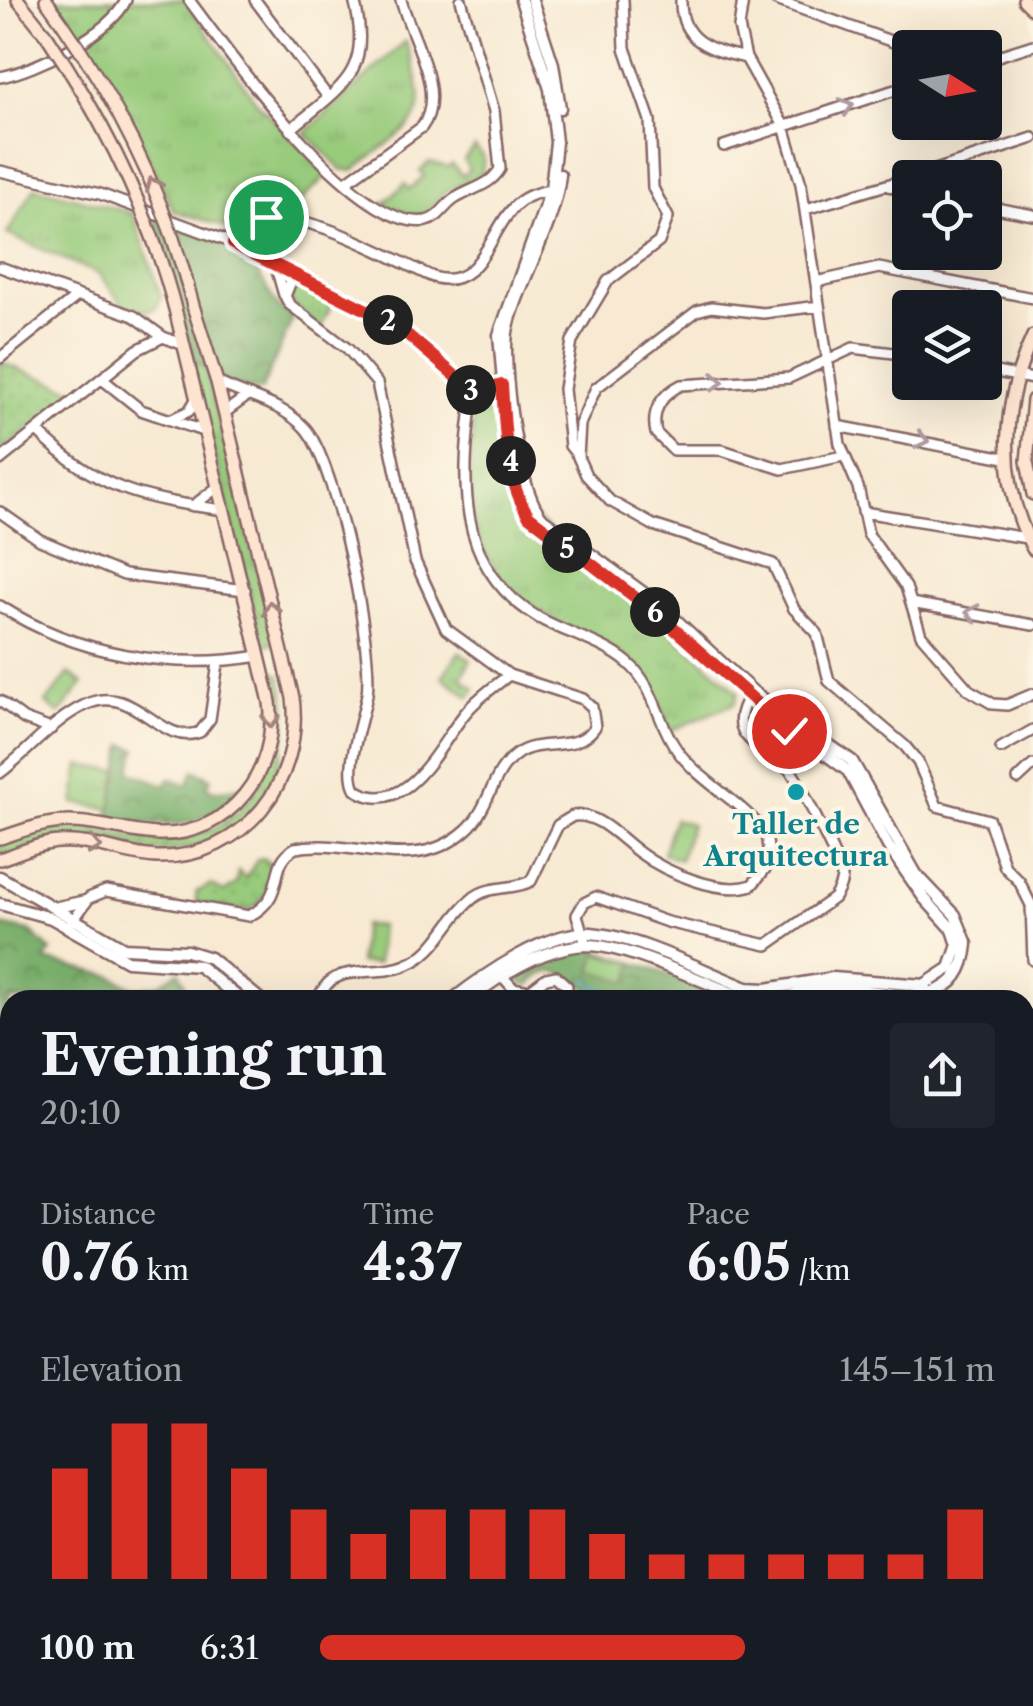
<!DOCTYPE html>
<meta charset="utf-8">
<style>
body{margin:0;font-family:"Libre Caslon Text",serif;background:#20242c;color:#f1f3f6;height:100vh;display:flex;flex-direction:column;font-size:38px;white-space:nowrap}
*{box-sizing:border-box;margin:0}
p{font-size:32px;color:#9ea1a6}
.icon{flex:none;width:55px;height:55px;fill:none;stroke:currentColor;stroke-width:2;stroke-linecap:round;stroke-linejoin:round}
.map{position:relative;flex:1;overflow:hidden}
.panel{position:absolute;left:0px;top:990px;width:1035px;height:718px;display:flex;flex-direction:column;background:#171b24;border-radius:30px 30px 0 0;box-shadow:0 10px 40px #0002}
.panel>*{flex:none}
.needle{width:65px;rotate:101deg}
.tools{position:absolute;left:892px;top:30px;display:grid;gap:20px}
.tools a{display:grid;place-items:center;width:110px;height:110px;border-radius:10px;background:#171b24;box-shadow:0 10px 40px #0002;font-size:50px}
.pin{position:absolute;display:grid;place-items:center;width:85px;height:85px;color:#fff;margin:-42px;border:5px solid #fff;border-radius:50%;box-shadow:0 2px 10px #0007}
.km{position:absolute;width:50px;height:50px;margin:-25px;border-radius:50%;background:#222;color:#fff;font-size:28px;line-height:50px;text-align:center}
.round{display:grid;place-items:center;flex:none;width:105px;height:105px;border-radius:10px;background:#20242c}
.overview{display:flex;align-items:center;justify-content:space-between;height:170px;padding:0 40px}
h1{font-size:55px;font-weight:800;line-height:75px}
.metrics{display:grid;grid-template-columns:repeat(3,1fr);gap:15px;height:170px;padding:10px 40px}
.metrics div{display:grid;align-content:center}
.metrics b{font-size:50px;font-weight:800}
.metrics small{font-size:28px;font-weight:400}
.metrics p{font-size:28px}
.chart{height:280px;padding:20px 40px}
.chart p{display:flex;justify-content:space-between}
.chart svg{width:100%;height:180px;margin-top:10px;stroke:#d93025;stroke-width:6}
ul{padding:0 40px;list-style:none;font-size:32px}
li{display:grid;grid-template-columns:160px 120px 1fr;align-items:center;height:75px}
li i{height:25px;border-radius:12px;background:#d93025}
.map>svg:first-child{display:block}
.grass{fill:url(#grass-tufts);stroke:#717554;stroke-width:2.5}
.forest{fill:url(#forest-crowns);stroke:#62674c;stroke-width:2.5}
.garden{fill:url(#garden-dots);stroke:#717554;stroke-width:2.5}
.pitch{fill:#98cb7c;stroke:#717554;stroke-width:2.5}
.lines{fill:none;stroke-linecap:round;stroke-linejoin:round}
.stream{stroke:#62a2d5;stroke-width:2.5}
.minor-casing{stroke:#876665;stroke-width:14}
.tertiary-casing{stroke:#876665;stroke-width:15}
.secondary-casing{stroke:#876665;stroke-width:16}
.minor{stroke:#fff;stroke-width:9}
.tertiary{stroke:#fff;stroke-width:10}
.secondary{stroke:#fde4d1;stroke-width:11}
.secondary-bridge-casing{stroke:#876665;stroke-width:16;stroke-linecap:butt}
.secondary-bridge{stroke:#fde4d1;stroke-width:11}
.oneway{stroke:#ae9aa0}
.oneway2{stroke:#a4827e}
.route-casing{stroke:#fff;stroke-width:20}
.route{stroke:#d93025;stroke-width:12}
.culture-dot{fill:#0f9aa8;stroke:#fcf5e5;stroke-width:4}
.labels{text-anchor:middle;stroke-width:8;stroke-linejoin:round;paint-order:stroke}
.culture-label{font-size:28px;font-weight:bold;fill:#0d838f;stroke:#fcf5e5}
</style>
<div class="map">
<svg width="1033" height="1706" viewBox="0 0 1033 1706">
<defs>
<pattern id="grass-tufts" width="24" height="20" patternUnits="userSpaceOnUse" patternTransform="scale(2.5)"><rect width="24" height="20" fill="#98cb7c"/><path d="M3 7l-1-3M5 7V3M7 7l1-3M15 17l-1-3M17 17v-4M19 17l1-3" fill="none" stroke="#84ae6b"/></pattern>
<pattern id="forest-crowns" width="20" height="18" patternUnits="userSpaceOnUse" patternTransform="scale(2.5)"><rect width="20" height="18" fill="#7aaf6c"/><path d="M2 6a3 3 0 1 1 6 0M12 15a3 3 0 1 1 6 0" fill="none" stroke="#668e59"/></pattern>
<pattern id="garden-dots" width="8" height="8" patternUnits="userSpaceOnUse" patternTransform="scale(2.5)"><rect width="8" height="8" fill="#98cb7c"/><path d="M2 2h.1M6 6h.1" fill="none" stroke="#84ae6b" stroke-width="1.8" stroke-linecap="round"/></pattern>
</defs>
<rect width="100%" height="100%" fill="#fcf5e5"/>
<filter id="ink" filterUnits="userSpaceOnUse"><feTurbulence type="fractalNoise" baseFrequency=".01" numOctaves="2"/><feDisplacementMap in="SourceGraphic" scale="20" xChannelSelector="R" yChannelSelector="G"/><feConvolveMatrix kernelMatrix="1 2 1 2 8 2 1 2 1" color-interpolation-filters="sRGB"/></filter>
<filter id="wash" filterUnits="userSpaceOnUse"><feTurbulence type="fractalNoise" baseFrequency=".0048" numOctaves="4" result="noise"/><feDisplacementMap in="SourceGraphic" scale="40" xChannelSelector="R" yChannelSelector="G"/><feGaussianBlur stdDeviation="2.25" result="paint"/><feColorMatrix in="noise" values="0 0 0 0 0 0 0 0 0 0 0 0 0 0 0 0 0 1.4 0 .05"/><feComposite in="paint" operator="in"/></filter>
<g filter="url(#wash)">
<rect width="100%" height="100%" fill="#f7e9d2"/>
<!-- grass -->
<path class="grass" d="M53,0H185L257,103L329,173L288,214L253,212L226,227L174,211L110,81Z
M406,41C435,128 418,117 353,171L341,169L305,133Z
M475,147L484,158L482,173L445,192L424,214L411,215L383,204L405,184L410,189L424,176L420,171L429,162L448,167L452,164L463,176L469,170L464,160Z
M35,187L133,213L161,296L157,308L148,311L123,305L99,274L7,234Z
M294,274L336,295L320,329L285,296Z
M193,321L276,643L263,645L181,324Z
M487,394L501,413L519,505L644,607L738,692L735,703L670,731C663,712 657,691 644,675C628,653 597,643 573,631C465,575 463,519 475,406L477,396Z
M80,765L118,771L111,809L74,803Z"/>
<!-- forest -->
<path class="forest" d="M152,210L245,255C266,276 266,302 293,318L261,391L226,384L192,357Z
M124,744L137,749L130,772L166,785L169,778L188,785L194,770L211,778L207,788L215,791L243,787C209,833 158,828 109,818Z
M0,925L30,931L51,951L45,960L111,976L135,988L158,985L179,971L191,1000H10V1034L0,1037Z
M587,947L743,1000C709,1000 639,1007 609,999C578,990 557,952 530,985L519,982L518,971L527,964Z
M10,1054V1190L0,1194V1057Z"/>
<!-- garden -->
<path class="garden" d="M0,362L77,391L0,452Z
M459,652L471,660L461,678L475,688L470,697L442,677Z
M275,672L280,675C303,756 259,844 168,851C142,853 118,841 92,840C63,840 29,851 0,856V842C27,835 55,826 83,828C111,830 139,842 167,840C257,833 287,754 269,676Z
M264,859L274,867C270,887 266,902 246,911L197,903L196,892L211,885L224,892L237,883L238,871L246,878L257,860Z"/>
<!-- pitch -->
<path class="pitch" d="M69,673L83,684L59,714L46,703Z
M674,819L691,824L680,860L663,854Z
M363,925L380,926L377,964L359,963Z
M597,953L634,963L629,982L592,971Z"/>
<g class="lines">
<!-- stream -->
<path class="stream" d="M586,979L619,1000
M1025,1091L1033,1093
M540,1706L541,1698"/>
</g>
</g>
<g filter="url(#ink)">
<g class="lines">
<defs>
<path id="minor" d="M189,0C227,51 355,232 426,221C440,218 444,205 456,198C472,188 490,186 500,169L494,111L461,0
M255,0L328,97
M681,0C680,42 711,50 746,58
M743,0L739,27L746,58L784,126L801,184L840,444L858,487L868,534L906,587L921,635L969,690L993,704L1007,705L1033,694
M776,0L910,48
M985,60L1033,45
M0,77C35,71 111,33 126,0
M290,130C340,87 374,74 354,0
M724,146L910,85
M0,171L100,194L233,243L395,324L473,392
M911,178L1033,138
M346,182L422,127C447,92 411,38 401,0
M888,186L910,190
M985,206L1033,215
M806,209L910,178
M233,243L250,221C298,203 388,257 433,277C482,292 489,229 517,204C528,194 541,192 555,189
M275,264L284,295
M0,267L134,316L163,337L184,345
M816,282L879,268L1033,298
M819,306L763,313L711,307L697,311L596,388L580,424L578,457L586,475L610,501L653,525L773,564L794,609L817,633L829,681L905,746L918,762L937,806L989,820L1005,867L1019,881L1031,905L1033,960
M0,358L76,297
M985,370L1033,379
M102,379L141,410L206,432
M217,382C246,397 282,403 305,428C336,463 374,647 367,694C363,720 343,770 356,790C407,822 443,738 467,711C479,697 495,686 509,675
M224,413L246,397
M172,419L189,411L197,398
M837,426L1006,458
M37,431C96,490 144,499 224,510
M578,456L570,446L564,389L572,341L608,281L659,242L668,217L653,188L650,120L625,48L623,0
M843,456L782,469L722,450H673L656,433C651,411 661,395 681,385L789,378L853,348L910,355
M0,460L137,350L163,337
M193,506L219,486
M0,512L40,540L124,575L245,590
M863,512L1033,539
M911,603L1033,625
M0,606C75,654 171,671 259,656
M0,701L24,719L51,729
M1001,748L1033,730
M0,773C28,752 53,720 85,705C136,681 159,748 200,732L210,719L218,663
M1018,779L1033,765
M72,922L89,898L106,891L249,916C289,895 266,865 295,848C354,837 414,877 466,830C490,809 491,772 517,754C542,737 576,754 595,727L592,707L583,699L509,675L446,629L415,561L377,383L348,349L289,304L285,296L294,274
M586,945L577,915L584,903L596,897L667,922L767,945L834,898C838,891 842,885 842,876C842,868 797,777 790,770C767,746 719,739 751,693
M502,976L513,988L529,991L546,978L556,976L567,986L565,1000
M318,1000C332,959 374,979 406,965C439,952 446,920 472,899C489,884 512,891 531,881L558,825L573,816C599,812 621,840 640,853C665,872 721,896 752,885L770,863L766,834C741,801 701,783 677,750C657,722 655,686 628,663C603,642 568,634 539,618C454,568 461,478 473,392L508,384
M0,1200L10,1197
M1025,1300L1033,1295
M1025,1313L1033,1327
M0,1359L7,1395L0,1447
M1025,1426L1033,1433
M0,1487L10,1489
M1025,1547L1033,1541
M1025,1569L1033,1577
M0,1585L10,1586
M0,1683L10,1685
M0,1695L10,1706
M83,1698L133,1706
M277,1698V1706
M464,1698L486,1706
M730,1698L742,1706
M855,1698L864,1706
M582,1706L583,1698
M660,1706L662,1698"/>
<path id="tertiary" d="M532,0L553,64L560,108
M560,175C554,229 521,275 508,327C500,362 518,494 543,519L660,605L752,691L852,761L916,874L955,915L967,944C960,1022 879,986 830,988C809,989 789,998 768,1000
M0,877L124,948L187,951L210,958L261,1000
M0,904L51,918L127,961L199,966L241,1000
M58,907L86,901
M316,1000L319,996
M452,1000C484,975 548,930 591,933C639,937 702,970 747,988L766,989L833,978L924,985L950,968L958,945L953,930L924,898L888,846L848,771L748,697L655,612L538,525L522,504L508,440L499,335L551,189L556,142L550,89L521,0
M468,1000C500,975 546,946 588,945C626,945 706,984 745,998L765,1000
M486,1706L487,1698
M498,1706L499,1698"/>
<path id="secondary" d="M18,0L47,36
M46,0L63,24
M1024,0L1033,9
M1033,336C1001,404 997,480 1033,549
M1033,400L1027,461L1033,494
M0,838C22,831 44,822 67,822C98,821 127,833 158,834C230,837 279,770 270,702L176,313
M0,859C19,853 39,843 59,842C92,839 125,856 158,857C244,859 304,780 293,698L217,382L194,309
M1025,1144L1033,1113
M0,1264L10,1263
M0,1283H10
M987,1698L995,1706
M1013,1698L1021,1706"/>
</defs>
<!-- minor casing -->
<use href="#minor" class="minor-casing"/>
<!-- tertiary casing -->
<use href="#tertiary" class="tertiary-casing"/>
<!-- secondary casing -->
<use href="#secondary" class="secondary-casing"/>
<!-- minor -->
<use href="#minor" class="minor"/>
<!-- tertiary -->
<use href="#tertiary" class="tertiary"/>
<!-- secondary -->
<use href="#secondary" class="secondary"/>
<defs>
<path id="secondary-bridge" d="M63,24C124,112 168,205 194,309
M47,36C104,121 151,214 176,313"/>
</defs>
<!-- secondary-bridge casing -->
<use href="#secondary-bridge" class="secondary-bridge-casing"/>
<!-- secondary-bridge -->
<use href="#secondary-bridge" class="secondary-bridge"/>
</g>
<!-- one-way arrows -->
<defs><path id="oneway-chevron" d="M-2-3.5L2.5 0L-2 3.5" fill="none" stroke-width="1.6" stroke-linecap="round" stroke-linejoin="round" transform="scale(2.5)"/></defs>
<g class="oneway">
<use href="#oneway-chevron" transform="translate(847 106) rotate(-18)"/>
<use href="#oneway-chevron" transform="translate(717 382) rotate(2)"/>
<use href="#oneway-chevron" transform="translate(922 440) rotate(12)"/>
<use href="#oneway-chevron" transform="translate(972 613) rotate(-170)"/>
</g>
<g class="oneway2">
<use href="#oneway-chevron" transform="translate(153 184) rotate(-114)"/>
<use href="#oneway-chevron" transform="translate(271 608) rotate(-103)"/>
<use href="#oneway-chevron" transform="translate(271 721) rotate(89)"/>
<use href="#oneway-chevron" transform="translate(95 846) rotate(11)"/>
</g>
</g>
<g class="lines" filter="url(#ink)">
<defs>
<path id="route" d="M266,217L246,224L233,244L395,324L474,392L502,385C505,426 505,481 529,516L662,618L789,731"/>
</defs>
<!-- route casing -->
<use href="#route" class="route-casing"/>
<!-- route -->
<use href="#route" class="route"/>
</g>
<!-- markers -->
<circle class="culture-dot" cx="796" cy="792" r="10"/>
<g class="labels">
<!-- culture labels -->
<g class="culture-label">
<text x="796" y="834">Taller de<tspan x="796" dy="32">Arquitectura</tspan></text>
</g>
</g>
</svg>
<div class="tools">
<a><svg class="needle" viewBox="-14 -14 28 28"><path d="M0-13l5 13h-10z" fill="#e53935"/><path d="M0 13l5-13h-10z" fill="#9ea1a6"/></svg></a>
<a><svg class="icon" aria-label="locate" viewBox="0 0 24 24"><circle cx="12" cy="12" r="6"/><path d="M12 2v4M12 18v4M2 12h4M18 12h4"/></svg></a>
<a><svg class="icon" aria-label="layers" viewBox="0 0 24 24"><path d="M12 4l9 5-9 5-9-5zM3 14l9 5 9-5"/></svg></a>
</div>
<div class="pin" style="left:266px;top:217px;background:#1e9e55"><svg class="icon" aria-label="arrive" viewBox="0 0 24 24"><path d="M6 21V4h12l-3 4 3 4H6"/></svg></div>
<div class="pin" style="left:789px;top:731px;background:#d93025"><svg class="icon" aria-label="check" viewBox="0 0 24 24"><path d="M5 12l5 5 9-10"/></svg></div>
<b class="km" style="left:388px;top:320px">2</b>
<b class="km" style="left:471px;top:390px">3</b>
<b class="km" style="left:511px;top:461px">4</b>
<b class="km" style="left:567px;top:548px">5</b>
<b class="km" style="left:655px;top:612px">6</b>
<section class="panel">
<div class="overview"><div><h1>Evening run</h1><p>20:10</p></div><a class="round"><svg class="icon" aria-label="share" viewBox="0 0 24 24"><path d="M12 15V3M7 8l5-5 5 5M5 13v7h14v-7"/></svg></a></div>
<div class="metrics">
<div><p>Distance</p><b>0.76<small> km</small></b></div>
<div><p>Time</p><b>4:37</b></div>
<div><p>Pace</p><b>6:05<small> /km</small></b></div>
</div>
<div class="chart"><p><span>Elevation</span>145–151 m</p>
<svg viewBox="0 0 160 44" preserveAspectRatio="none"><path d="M5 44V17M15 44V6M25 44V6M35 44V17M45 44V27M55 44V33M65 44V27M75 44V27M85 44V27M95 44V33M105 44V38M115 44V38M125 44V38M135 44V38M145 44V38M155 44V27"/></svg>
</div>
<ul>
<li><b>100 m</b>6:31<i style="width:63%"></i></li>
</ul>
</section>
</div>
